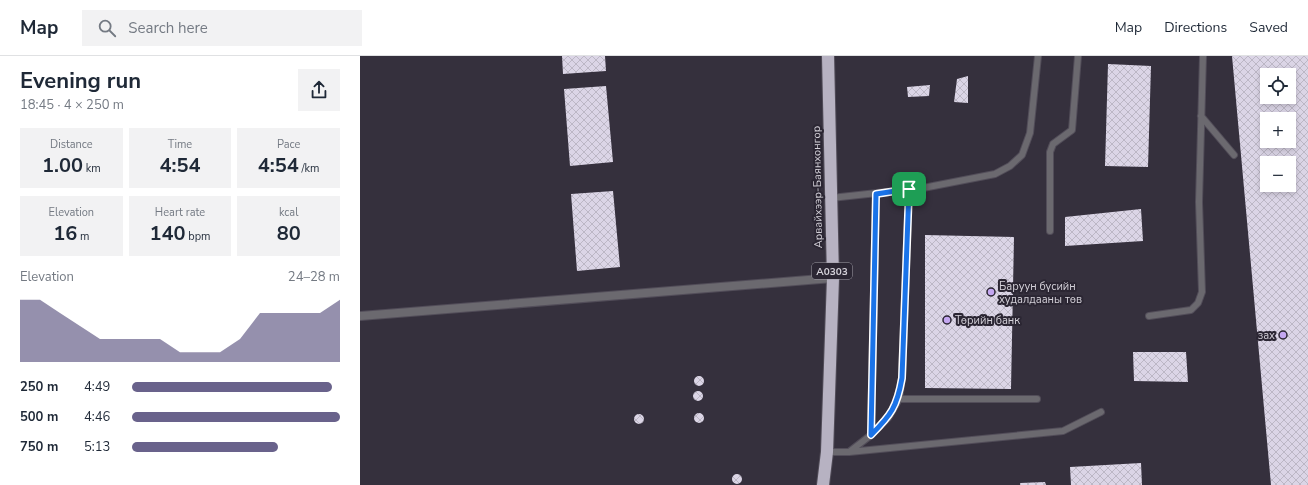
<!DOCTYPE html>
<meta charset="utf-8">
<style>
body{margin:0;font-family:"Nunito Sans",sans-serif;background:#f2f2f3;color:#1f2937;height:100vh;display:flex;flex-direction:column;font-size:15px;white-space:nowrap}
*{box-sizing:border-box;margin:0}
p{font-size:13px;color:#747a83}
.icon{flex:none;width:22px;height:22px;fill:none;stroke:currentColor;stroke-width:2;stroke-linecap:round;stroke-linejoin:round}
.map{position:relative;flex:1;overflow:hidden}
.sheet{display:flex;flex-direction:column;background:#fff;width:360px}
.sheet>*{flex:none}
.buttons{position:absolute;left:900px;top:12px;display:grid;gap:8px}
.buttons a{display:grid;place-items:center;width:36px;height:36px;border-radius:0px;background:#fff;box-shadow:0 2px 6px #0003;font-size:20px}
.pin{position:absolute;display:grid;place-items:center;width:34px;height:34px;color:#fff;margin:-17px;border-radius:8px;box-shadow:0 2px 6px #0006}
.round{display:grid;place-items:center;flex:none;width:42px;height:42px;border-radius:0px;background:#f2f2f3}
.summary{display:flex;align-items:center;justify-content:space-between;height:68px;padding:0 20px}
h1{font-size:22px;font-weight:700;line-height:30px}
.figures{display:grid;grid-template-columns:repeat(3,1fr);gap:6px;height:68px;padding:4px 20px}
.figures div{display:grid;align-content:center;border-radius:0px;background:#f2f2f3;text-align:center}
.figures b{font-size:20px;font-weight:700}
.figures small{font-size:11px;font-weight:400}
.figures p{font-size:11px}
.chart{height:112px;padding:8px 20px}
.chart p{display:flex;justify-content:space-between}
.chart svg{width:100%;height:72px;margin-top:4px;fill:#69628b;opacity:.7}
ul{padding:0 20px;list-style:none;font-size:13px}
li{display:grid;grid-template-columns:64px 48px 1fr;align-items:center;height:30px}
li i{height:10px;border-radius:5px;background:#69628b}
header{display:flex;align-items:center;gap:24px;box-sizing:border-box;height:56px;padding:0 20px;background:#fff;border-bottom:1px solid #e0e1e3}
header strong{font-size:19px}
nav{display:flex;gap:22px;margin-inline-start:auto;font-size:14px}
.search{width:280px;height:36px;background:#f2f2f3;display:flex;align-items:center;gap:10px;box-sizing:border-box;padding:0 14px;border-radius:0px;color:#747a83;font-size:15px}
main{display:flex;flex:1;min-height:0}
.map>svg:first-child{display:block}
.building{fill:url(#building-cross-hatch);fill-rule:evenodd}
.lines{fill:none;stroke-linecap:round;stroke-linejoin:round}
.lane-casing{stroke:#524d59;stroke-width:8}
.street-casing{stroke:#524d59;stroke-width:10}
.highway-casing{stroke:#524d59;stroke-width:14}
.lane{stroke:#6b696f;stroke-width:6}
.street{stroke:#6b696f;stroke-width:8}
.highway{stroke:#b7b2c2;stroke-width:12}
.route-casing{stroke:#fff;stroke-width:8}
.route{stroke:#1a73e8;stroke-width:5}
.poi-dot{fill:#c4a7f1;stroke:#2b2633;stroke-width:1.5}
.labels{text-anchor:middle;stroke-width:4;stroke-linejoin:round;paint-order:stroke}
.shield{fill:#2b2633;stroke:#a19ea7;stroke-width:1}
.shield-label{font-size:10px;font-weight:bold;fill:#d4d1d9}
.street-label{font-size:11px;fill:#d4d1d9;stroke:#2b2633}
.poi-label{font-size:11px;fill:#d4d1d9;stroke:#2b2633;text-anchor:start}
</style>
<header>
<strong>Map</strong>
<div class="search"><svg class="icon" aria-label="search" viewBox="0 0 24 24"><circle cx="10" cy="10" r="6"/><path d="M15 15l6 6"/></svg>Search here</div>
<nav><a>Map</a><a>Directions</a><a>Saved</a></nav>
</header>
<main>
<section class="sheet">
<div class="summary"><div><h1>Evening run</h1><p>18:45 · 4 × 250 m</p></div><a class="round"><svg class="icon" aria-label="share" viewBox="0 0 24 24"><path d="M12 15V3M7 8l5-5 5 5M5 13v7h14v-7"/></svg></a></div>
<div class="figures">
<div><p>Distance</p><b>1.00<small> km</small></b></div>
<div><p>Time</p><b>4:54</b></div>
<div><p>Pace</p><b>4:54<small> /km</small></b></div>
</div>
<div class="figures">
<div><p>Elevation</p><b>16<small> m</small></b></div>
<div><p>Heart rate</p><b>140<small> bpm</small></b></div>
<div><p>kcal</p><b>80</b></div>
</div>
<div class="chart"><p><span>Elevation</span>24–28 m</p>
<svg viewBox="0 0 160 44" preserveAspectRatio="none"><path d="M0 44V6L10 6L20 14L30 22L40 30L50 30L60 30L70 30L80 38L90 38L100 38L110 30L120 14L130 14L140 14L150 14L160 6V44z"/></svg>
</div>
<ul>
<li><b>250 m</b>4:49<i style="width:96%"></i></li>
<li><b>500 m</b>4:46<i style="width:100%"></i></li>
<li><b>750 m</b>5:13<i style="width:70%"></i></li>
</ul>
</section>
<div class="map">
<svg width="948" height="429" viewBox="0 0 948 429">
<defs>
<pattern id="building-cross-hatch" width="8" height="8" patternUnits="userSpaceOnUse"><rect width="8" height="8" fill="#dbd5e6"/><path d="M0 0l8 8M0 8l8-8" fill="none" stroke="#bcb7c5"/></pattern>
</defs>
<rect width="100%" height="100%" fill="#35303d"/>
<!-- building -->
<path class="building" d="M202,0H245L246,15L203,18Z
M872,0H948V429H911ZM907,19H929V41H907ZM907,63H929V85H907ZM907,107H929V129H907Z
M748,8L791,10L788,111L745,110Z
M608,20V47L594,46L597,23Z
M570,29L569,40L548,41L547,31Z
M246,30L253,106L210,110L204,33Z
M253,135L260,211L217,215L211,138Z
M781,153L783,185L705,190V161Z
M565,179L654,181L651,333L565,332Z
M773,296H826L828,326L774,325Z
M334 325a5 5 0 1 1 10 0a5 5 0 1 1-10 0Z
M333 340a5 5 0 1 1 10 0a5 5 0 1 1-10 0Z
M334 362a5 5 0 1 1 10 0a5 5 0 1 1-10 0Z
M274 363a5 5 0 1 1 10 0a5 5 0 1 1-10 0Z
M781,407L782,429H711L710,411Z
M372 423a5 5 0 1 1 10 0a5 5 0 1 1-10 0Z
M685,426L686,429H660V427Z"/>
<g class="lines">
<defs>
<path id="lane" d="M841,60L874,99
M471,142L563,132L635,118L650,110L662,99L670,77L678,0
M690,175V96L693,88L712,74L718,0
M789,260L831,254L838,247L842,236L839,146L843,0
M539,343H677
M511,379L516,138
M467,396H489L511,379L528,362L539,343L542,322L549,133
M489,396L703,375L741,356"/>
<path id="street" d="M0,260L473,222"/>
<path id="highway" d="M463,429L467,396L473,222L468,0"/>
</defs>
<!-- lane casing -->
<use href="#lane" class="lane-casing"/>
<!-- street casing -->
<use href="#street" class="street-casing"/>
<!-- highway casing -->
<use href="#highway" class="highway-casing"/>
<!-- lane -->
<use href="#lane" class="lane"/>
<!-- street -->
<use href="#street" class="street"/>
<!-- highway -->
<use href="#highway" class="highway"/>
</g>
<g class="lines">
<defs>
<path id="route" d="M549,133L542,322C537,351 531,359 511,379L516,138Z"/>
</defs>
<!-- route casing -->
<use href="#route" class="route-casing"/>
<!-- route -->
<use href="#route" class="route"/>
</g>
<!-- markers -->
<g class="poi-dot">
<circle cx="631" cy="236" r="4"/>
<circle cx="587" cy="264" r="4"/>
<circle cx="923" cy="279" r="4"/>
</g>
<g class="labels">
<!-- shield labels -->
<rect class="shield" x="452" y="207" width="40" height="16" rx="3"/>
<g class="shield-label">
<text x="472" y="219">A0303</text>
</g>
<!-- street labels -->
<g class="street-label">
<text transform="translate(457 131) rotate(-91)" y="4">Арвайхээр-Баянхонгор</text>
</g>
<!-- poi labels -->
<g class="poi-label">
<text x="639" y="234">Баруун бүсийн<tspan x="639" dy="13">худалдааны төв</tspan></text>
<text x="595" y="268">Төрийн банк</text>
<text x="915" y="283" text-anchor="end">зах</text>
</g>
</g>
</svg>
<div class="buttons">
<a><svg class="icon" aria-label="locate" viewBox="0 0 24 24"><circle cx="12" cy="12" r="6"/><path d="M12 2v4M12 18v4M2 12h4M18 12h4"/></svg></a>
<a>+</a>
<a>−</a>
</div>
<div class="pin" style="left:549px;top:133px;background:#1e9e55"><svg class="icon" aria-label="arrive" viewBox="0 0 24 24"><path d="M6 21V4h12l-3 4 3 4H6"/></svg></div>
</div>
</main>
